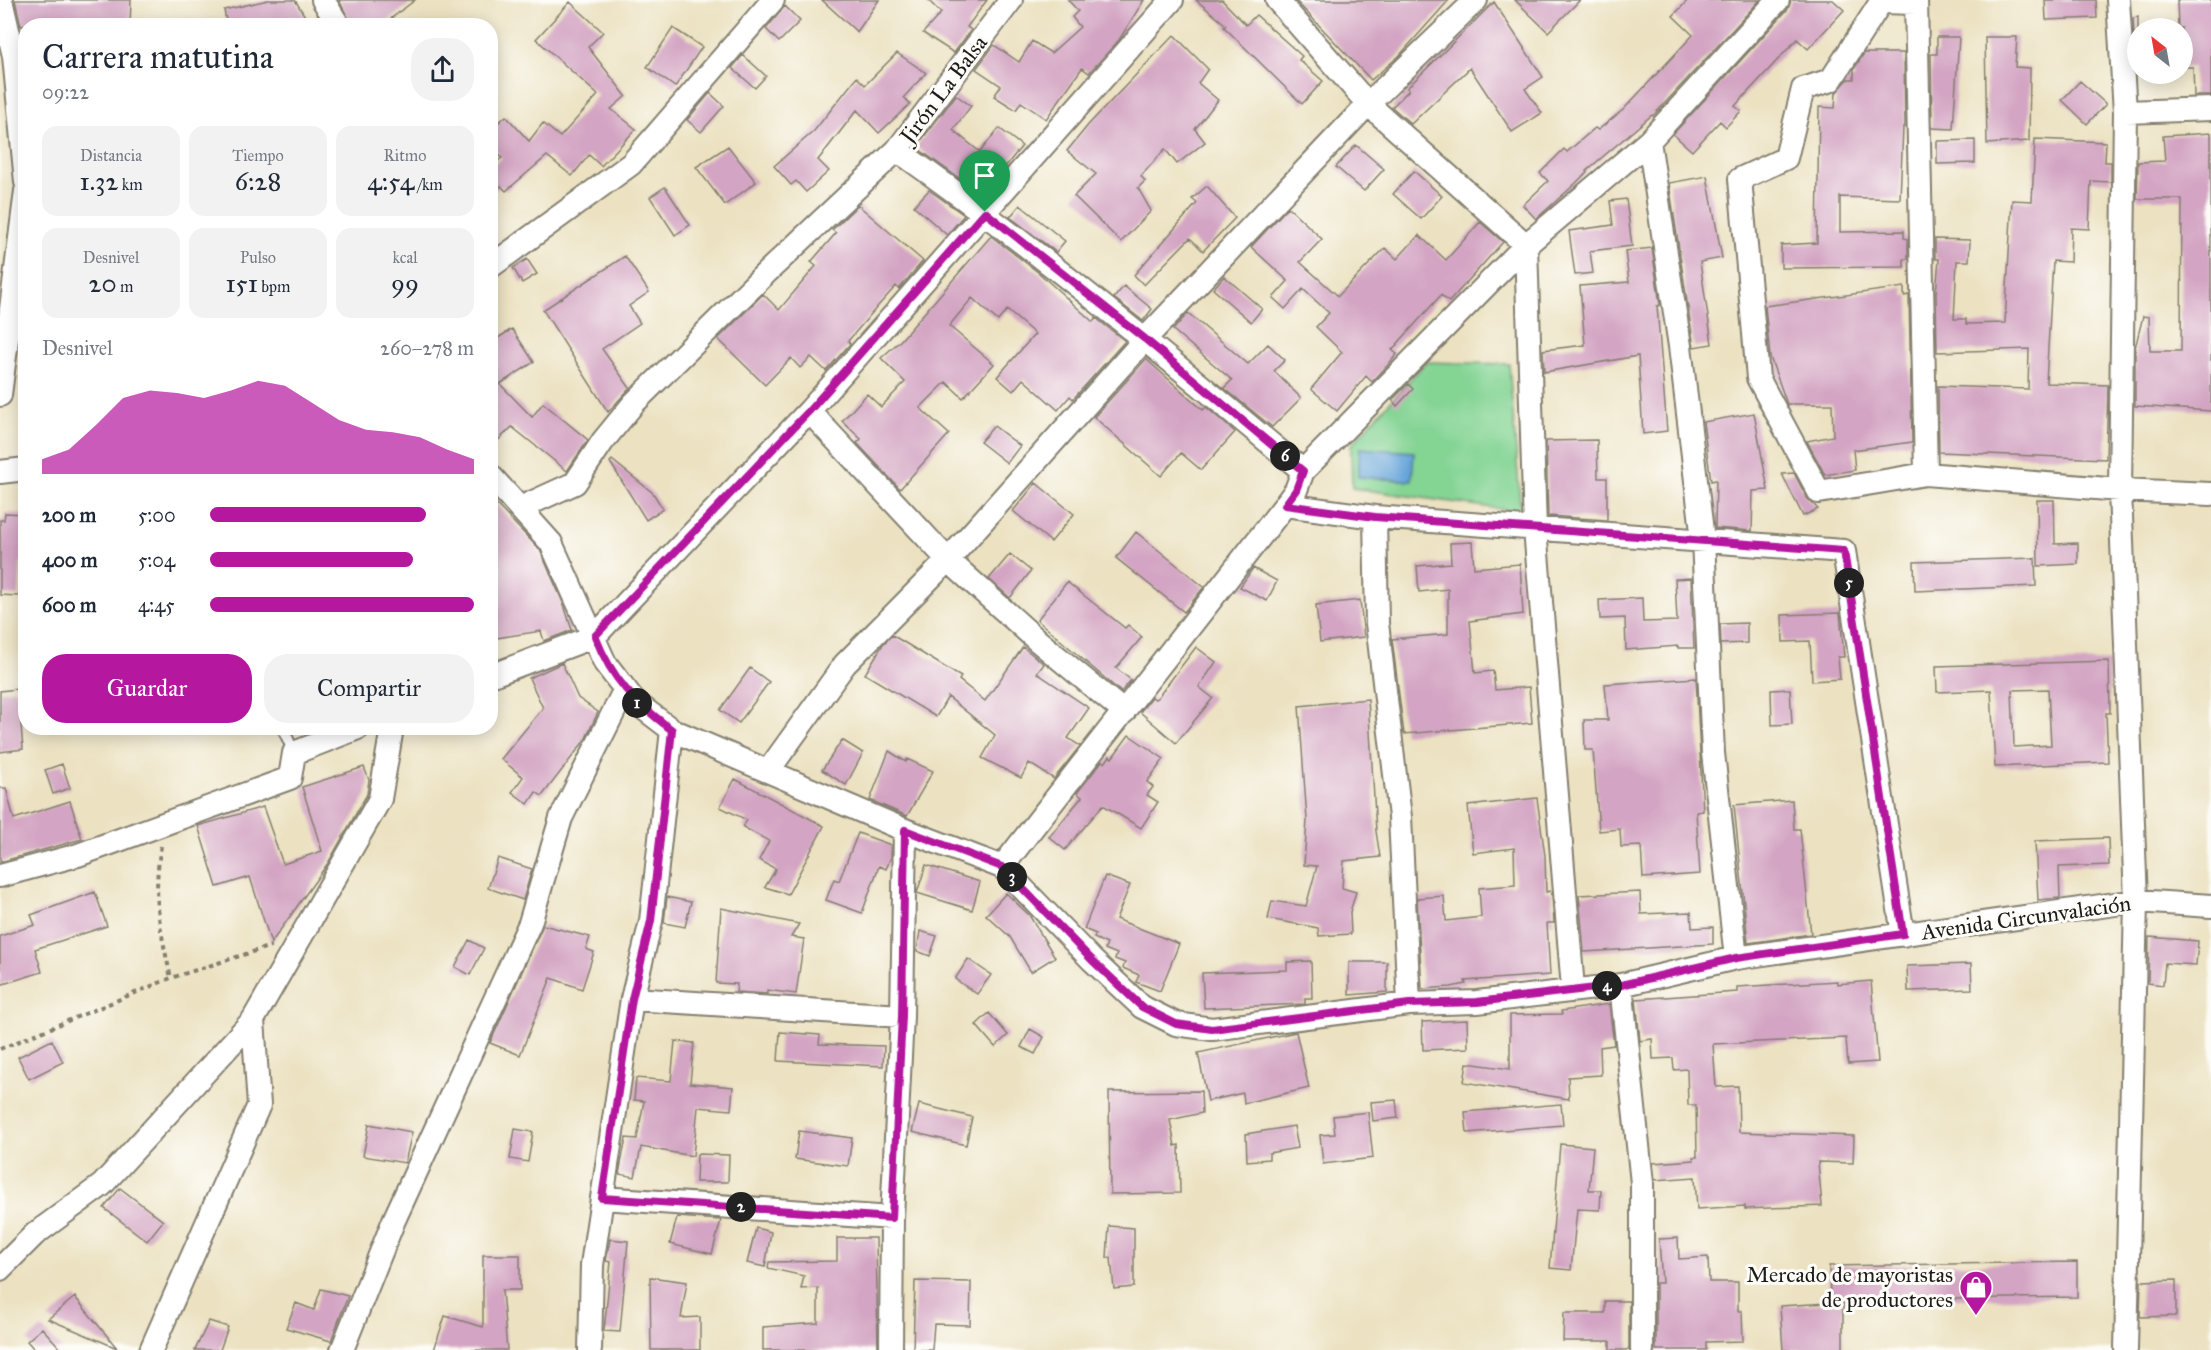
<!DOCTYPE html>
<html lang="es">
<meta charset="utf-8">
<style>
body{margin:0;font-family:"IM FELL Great Primer",serif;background:#f2f2f3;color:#1f2937;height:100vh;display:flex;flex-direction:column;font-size:22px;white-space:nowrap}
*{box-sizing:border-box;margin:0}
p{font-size:20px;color:#747a83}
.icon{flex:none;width:33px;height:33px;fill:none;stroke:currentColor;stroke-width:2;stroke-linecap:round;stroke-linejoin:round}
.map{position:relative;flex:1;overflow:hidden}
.drawer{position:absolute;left:18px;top:18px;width:480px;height:717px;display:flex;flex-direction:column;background:#fff;border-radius:24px;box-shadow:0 3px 15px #0003}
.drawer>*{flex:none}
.needle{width:39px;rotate:329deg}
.tools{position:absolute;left:2127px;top:18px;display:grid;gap:12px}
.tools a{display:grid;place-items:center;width:66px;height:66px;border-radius:50%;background:#fff;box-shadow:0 3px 15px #0003;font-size:30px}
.pin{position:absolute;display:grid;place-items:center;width:51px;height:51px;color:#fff;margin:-62px -26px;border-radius:50% 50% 50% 0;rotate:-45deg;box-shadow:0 0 6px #0007}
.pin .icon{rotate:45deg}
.km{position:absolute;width:30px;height:30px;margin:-15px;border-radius:50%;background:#222;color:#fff;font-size:16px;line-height:30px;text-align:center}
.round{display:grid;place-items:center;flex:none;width:63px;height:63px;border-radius:24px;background:#f2f2f3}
.head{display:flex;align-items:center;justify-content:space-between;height:102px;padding:0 24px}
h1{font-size:33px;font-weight:600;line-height:45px}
.figures{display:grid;grid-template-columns:repeat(3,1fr);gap:9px;height:102px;padding:6px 24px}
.figures div{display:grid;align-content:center;border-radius:15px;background:#f2f2f3;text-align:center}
.figures b{font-size:26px;font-weight:600}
.figures small{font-size:16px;font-weight:400}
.figures p{font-size:16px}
.chart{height:168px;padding:12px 24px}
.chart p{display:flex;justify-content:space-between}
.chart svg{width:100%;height:108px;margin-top:6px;fill:#b5179e;opacity:.7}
.button{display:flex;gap:12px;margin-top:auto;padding:12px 24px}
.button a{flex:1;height:69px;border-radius:24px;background:#b5179e;color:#fff;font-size:24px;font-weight:600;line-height:69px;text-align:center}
.button a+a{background:#f2f2f3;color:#1f2937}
ul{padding:0 24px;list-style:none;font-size:20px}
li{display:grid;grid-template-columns:96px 72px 1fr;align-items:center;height:45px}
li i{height:15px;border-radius:8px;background:#b5179e}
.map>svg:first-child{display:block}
.green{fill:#84d494;stroke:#507858;stroke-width:1.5}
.water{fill:#67a6da;stroke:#42617b;stroke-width:1.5}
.building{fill:#d3a4c3;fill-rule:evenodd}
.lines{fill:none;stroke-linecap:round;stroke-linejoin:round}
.service-casing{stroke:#847f6f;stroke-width:14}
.minor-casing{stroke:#847f6f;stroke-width:26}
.path{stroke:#847f6f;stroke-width:4;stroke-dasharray:4.5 4.5;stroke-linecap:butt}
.service{stroke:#fff;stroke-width:10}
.minor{stroke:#fff;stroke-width:22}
.route-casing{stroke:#fff;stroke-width:12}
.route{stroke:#b5179e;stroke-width:8}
.labels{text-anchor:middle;stroke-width:6;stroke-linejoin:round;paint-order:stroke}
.street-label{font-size:22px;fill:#1c1c1c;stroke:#fdfcf7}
.poi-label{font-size:22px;fill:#1c1c1c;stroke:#fdfcf7;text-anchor:end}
</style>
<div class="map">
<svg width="2211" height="1350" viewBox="0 0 2211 1350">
<rect width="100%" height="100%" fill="#fdfcf7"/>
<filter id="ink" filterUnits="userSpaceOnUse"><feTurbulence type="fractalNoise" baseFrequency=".0167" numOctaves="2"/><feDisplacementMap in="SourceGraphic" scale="12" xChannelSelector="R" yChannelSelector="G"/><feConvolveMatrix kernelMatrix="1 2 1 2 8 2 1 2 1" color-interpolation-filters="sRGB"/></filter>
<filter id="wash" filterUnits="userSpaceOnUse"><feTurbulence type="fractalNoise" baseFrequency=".008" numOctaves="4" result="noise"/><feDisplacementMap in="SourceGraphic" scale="24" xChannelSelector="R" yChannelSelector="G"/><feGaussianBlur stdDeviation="1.35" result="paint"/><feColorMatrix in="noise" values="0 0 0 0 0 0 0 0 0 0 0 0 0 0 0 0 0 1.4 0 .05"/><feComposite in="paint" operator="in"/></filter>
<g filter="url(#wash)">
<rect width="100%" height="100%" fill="#ece2c2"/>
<!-- green -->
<path class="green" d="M1426,362L1509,364L1521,512L1352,488L1351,445Z"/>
<!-- water -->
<path class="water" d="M1360,448L1414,452L1412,481L1358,477Z"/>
<g id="blocks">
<!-- building -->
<path class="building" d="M15,0H131L130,26H21Z
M268,0H295L311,26H227L224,10Z
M339,0H415L381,26H352Z
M822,0H879L857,32Z
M928,0H987L967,27L971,30L954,53L923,33L941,13Z
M1068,0H1144L1119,40L1089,73L1082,68L1046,119L1021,102L1016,110L994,96L1001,86L976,69L994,45L1019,62L1032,41L1051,53L1080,27L1072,17L1078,11Z
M1196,0H1222L1246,25L1256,15L1302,56L1299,60L1323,81L1302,104L1224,27L1226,25Z
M1295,0H1449L1399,56L1371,80Z
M1515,0H1580L1548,32Z
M1688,0H1760L1653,116L1652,115L1586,171L1587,172L1575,184L1536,219L1523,205L1548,181L1540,173L1564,149L1567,152L1595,128L1598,130L1624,109L1693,35L1673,16Z
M1791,0H1833L1844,10L1808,49L1797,39L1735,106L1741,111L1726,127L1720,121L1692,151L1673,134L1788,9Z
M2045,0H2096L2097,18L2046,20Z
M2177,0H2211V96H2194L2193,67H2182V28H2178Z
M570,2L603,32L588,47L626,96L611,109L636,129L601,166L589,155L572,176L547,156L506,191L501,186L490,194V167L502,158L490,145V130L506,116L529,141L543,123L560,137L598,95L536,39Z
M1494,2L1543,77L1525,89L1542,113L1512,132L1470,68L1411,124L1392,107L1409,90L1407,88Z
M785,6L800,21L779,42L766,29Z
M2138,17V75H2136L2133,18Z
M673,28L702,47L675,87L647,67Z
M1174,35L1208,69L1198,83L1218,100L1195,129L1205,142L1177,164L1165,149L1141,176L1145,181L1138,188L1151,211L1121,242L1074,196L1096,174L1067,151L1089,124Z
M1937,37H1959L1953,129L1932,128L1931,54H1937Z
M1985,37H2017L2015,67L2030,68L2029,141L1987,144Z
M897,53L926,73L904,97L910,104L879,133L857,110L818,160L829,171L806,192L796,181L791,185L774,166L814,131L857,77L865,85Z
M1864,53H1904L1905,127H1903L1900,199L1840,197V232L1904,231V238L1908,239V259H1904V267L1781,268V245L1817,243L1819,107L1835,108L1836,93L1848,79H1854V69Z
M743,55L766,76L755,88L732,68Z
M2080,81L2106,104L2087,124L2062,100Z
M710,93L724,106L701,132L687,120Z
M956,95L971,106L953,130L980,152L999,128L1022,146L982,195L916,147Z
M2211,133V411L2135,406V348L2143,316L2149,317L2150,351H2181L2182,199H2137L2138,162L2165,161L2163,136Z
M2035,139L2106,142L2105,162H2111V182L2091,181L2089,229L2071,228L2070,262L2053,261L2046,383L2108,385L2106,459L1939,452L1938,386L2028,389L2029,349L1937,352L1936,293L1939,259H1935V239L1970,240L1969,261H1957L1954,319H1966V324L2005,323L2012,200L2032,201Z
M1975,140V163L1937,164V141Z
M1356,145L1384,169L1364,191L1336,167Z
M728,146L756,182L725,205L696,167Z
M1414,171L1442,196L1421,219L1393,194Z
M1707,176L1722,258L1700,262L1712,344L1694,347L1669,183Z
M1207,186L1235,218L1203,251L1190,238L1144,285L1134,275L1197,203L1192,199Z
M665,187L690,225L675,235L650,197Z
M929,190L964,215L947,235L914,206Z
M1626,199L1632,246L1590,251L1593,273L1575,275L1569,231L1613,225L1610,201Z
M858,205L923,261L899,289L896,286L878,306L848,341L850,344L826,371L811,357L800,368L791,358L765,385L718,339L763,294L779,310L816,266L811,262L836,233L832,230Z
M1020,205L1065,241L1056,252L1010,217Z
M1288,207L1322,239L1300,262L1338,296L1385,248L1397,259L1419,235L1446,260L1480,222L1503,242L1449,302L1441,295L1392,350L1397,354L1388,365L1372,382L1366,376L1337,411L1311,389L1342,352L1316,327L1329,313L1303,289L1285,309L1273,298L1288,281L1251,247Z
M991,236L1039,273L1093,322L1096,318L1125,341L1073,399L1070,396L1058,410L1023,379L1013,391L997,377L1035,334L1007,310L998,321L972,298L949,326L994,364L963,398L946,382L920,408L949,434L900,489L857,443L861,439L842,421L867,394L881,407L905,382L881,358L900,341Z
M1652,248L1660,305L1657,306L1667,431L1643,434L1638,356L1544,372L1543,350L1585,345L1580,286L1629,282L1625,251Z
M625,256L649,292L629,306L640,323L602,349L630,388L608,412L543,310Z
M527,259L537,274L522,283L513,268Z
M1224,276L1262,309L1251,322L1213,289Z
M1124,286L1152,309L1143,321L1114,298Z
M1904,287V296L1909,295L1912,442L1853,450L1855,470L1825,475L1807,441L1833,436L1832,404H1787L1770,357L1765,306Z
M1188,313L1248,364L1268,344L1285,360L1274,371L1301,398L1272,427L1224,388L1232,380L1173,330Z
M512,329L534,362L500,384L532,417L543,403L588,440L567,471L512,427L490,448V343Z
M1146,359L1203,410L1206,407L1235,432L1201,470L1181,453L1161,476L1094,417Z
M1408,384L1413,389L1397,406L1392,400Z
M1754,413L1768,490L1753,491L1752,531L1715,528L1716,480L1711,481L1703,422Z
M994,426L1020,446L1007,463L980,442Z
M1597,440L1598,478H1607V520L1548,516L1546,441Z
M612,460L653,493L663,509L646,520L610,462Z
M1794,473L1807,498L1818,509L1803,516L1782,474Z
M1036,483L1074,514L1051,542L1013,511Z
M490,498L540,550L564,605L572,630L544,641L541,631L490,639Z
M2037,500H2054L2055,544L2078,543V564L2038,566Z
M5,513L26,514V563L21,562L19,596L0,595V520H4Z
M1136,532L1204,587L1184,612L1116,558Z
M1472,542L1474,568L1520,564L1523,614L1470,621L1475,673L1493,671L1495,690L1529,687L1532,723L1404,734L1392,639L1448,634V589L1419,592L1417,566L1451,563L1450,543Z
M1010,554L1031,571L1010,598L989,579Z
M2035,558L2036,586L1915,591L1914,562Z
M1253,568L1277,581L1267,601L1240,587Z
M1691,578L1694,648H1678V646L1626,650L1625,618L1600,619L1599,600L1642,598L1643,622L1677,621L1675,579Z
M1067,582L1125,628L1128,625L1142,637L1116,668L1131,680L1121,692L1037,620Z
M1360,600L1364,637L1320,642L1316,605Z
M1840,613L1844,657H1838L1840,679L1812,681L1810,641L1783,642L1782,615Z
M1747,623V643L1721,644L1720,624Z
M892,635L961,677L959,680L985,701L1023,647L1044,664L1037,673L1089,708L1068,738L1080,746L1054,779L1029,763L1021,778L982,758L995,735L948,697L936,717L865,674L883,644Z
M1196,647L1216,662L1199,687L1213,698L1176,743L1140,712L1152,697L1155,699L1158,697Z
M2109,661L2110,713H2106L2108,762L1995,767L1991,690L1937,692L1936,666ZM2048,689L2051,745L2014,747L2012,690Z
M562,663L578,698L598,712L585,740L542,796L536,792L528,804L512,792L523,777L501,759L543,708L529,678Z
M750,668L769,682L739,723L720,710Z
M1696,678L1703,811L1696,812L1700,874L1643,878L1641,846L1621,847L1620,829L1599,831L1593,750H1585L1584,720H1608L1605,684Z
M17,689L18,696H26V713H20L23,749L0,752V691Z
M1790,689L1792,724L1772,725L1771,690Z
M1368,699L1376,831L1380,857L1344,861L1342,888L1356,892L1350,912L1351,934L1319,936L1318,928L1268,919L1272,901L1306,906L1317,866L1304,865L1307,820L1299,706Z
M1129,735L1164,759L1147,782L1153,787L1147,795L1158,802L1141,828L1103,805L1065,850L1049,837L1082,797L1077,793L1102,761L1105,763L1110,756L1112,758Z
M842,740L863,753L846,785L822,770Z
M889,751L906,762L907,759L933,771L907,816L870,800Z
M62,764L70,788L53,794L45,770Z
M364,767L369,780L367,794L328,863L271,943L250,877L217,887L198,826L263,807L283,864L322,851L302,787Z
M735,779L824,826L788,894L765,887L776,869L759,860L769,841L743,827L747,820L720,807Z
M0,788H6L14,819L70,801L82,839L0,862Z
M1537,798L1545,856L1546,892L1550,891L1552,896L1554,923H1547L1550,975L1465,981L1466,984L1451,987L1422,989L1417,898L1444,896L1446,921L1481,917L1479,888L1515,885L1514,848L1473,853L1468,806Z
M1792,800L1794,829H1800L1811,934L1748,943L1734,805Z
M858,833L891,845V857L886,869L879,866L862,913L826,900L834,879L839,881Z
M2108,838L2109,865L2059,867L2060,898L2038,900L2035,841Z
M498,858L532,869L523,900L488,888Z
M926,865L980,882L972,910L917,893Z
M1105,876L1130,885L1116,919L1179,944L1160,991L1136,982L1139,975L1123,968L1125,963L1115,959L1117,954L1105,949L1107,944L1094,938L1096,934L1084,929Z
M95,892L107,926L35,949L42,972L0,985V936L35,925L31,915Z
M1640,892L1641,914L1691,912L1692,928L1713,927V944L1584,952L1579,895Z
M1006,893L1029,915L1055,957L1031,972L1010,937L986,915Z
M667,897L691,902L685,927L664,923Z
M721,908L799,924L791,937L804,939L796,994L767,990V994L736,992L737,984L716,983Z
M543,925L590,937L586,949L594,952L582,989L551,978L520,1055L490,1043Z
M920,931L937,936L930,956L917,951Z
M2149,937L2198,941L2196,965L2165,963L2163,985L2148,983Z
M469,940L484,948L470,975L455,967Z
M968,959L991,975L977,994L955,979Z
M1311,961L1312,998H1305V1004L1204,1008L1202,973L1287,970V962Z
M1349,962H1387V992L1349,995Z
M1971,964L1972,989L1908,991L1907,966Z
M1837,981V984L1871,981L1878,1062L1848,1064L1846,1038L1713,1044L1716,1087L1738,1086L1739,1132L1854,1136L1853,1163L1818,1162L1822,1206L1745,1209V1206L1697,1209L1695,1177L1655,1180L1653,1163L1694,1160L1693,1157H1697L1696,1105H1688L1687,1069L1674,1070L1673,1058L1653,1059L1652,1039L1640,1041L1636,999L1737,992V987Z
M1609,1004L1614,1045L1600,1047L1601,1075L1568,1077L1569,1099L1464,1082L1467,1063L1510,1069V1015L1562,1014L1561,1011Z
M989,1013L1008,1035L995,1047L976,1025Z
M1467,1020L1468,1048L1423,1050L1422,1022Z
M1030,1029L1044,1037L1035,1054L1021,1047Z
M780,1032L820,1035L819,1044L884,1046L883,1066L778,1061Z
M1296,1032L1309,1088L1244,1103L1243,1093L1208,1101L1198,1053Z
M52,1040L63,1062L29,1079L18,1057Z
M675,1041L694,1043L690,1083L733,1087L731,1110L698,1107L693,1156L641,1147L635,1177L619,1174L626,1138L637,1139L644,1101L634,1100L636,1078L671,1081Z
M1201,1091L1202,1113L1170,1120L1175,1146L1179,1145L1180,1193L1110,1194L1109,1092Z
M1396,1100L1398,1118L1373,1121L1371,1102Z
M919,1104L972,1117L966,1145L912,1132Z
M1561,1104L1563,1125L1467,1133L1465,1112Z
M1368,1112L1373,1158L1323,1164L1320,1135L1335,1134L1333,1116Z
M369,1124L412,1132L405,1163L363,1156Z
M1294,1126L1298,1148L1269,1153V1159L1247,1161L1246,1134Z
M515,1129L533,1132L528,1162L510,1159Z
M799,1131L852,1138L848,1166L795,1159Z
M1560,1144L1593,1147L1589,1190H1601L1600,1210L1577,1209L1571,1270L1550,1268Z
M697,1154L729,1155L728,1182H696Z
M120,1188L163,1221L147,1241L104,1208Z
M677,1217L721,1220L712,1254L670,1244Z
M1109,1226L1134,1228V1287L1114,1289L1111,1258H1107Z
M756,1228L771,1232L765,1267L747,1263Z
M837,1238H876L878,1350H763V1327L818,1323V1288L801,1289L804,1276L768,1268L769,1262L837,1261Z
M1678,1238L1679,1259L1708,1257L1709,1282H1738V1311H1742L1743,1341L1706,1342V1350H1656V1283H1662L1659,1239Z
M610,1239L628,1241L620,1332L604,1331L611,1262L606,1261Z
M483,1255H520V1290H502L507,1350H434L445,1316L483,1327Z
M2077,1262V1297L1830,1301L1829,1266Z
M650,1277L687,1282L681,1318L700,1317V1350H651Z
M2176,1280V1316L2140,1317L2141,1281Z
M915,1281L971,1282L970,1325L934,1324L932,1350H913Z
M321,1289L348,1296L331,1341L286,1328L296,1303L314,1310Z
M75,1297L117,1348L48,1319Z
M1605,1301H1629V1350H1610V1341H1563L1564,1313H1605Z
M1843,1302V1349L1783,1350L1780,1306Z
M209,1321L228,1327L220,1350H195Z
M42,1328L62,1350H35L27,1341Z"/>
</g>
</g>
<g filter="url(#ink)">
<use href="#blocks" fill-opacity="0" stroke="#847f6f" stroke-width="1.5"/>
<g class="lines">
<defs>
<path id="service" d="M283,728L294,753"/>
<path id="minor" d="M1,0L14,56L26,182
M323,0L339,26
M1277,0L1368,104L1526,245L1535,529L1573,989
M1916,0L1926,474
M2118,0L2125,112L2120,490L2136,901L2126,1350
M1916,3L1881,2L1831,80L1803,89L1786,158L1740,179L1758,378L1819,492L1926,474L2120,490L2211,494
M2125,112L2211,109
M1649,141L1680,346L1703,540L1713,753L1736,958
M897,150C1038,250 1171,360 1303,471
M490,267L631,164L773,0
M0,395L26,191
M809,411L948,560L1038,641L1124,712
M0,472L26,469
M490,475L551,543L605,663L635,702L672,730L905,830L1002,867L1092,960L1142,1007L1176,1024L1212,1029L1409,1004L1477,1002L1621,985L1736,958L2136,901L2211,906
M1285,505L1375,517L1844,551L1903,935
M520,508L575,483L603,441L634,403L767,272L897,150L1011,0
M1375,517L1377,623L1400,817L1409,1004
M490,676L595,636L809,411L1172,0
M768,771L845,664L948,560L1145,339L1368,104L1476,0
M1002,867L1285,505L1296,490L1303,471L1526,245L1649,141L1778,0
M0,876L78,855L290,778L294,753L358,728
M1621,985L1642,1183V1350
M632,999L902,1016
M602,1198L892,1218
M0,1269L35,1234L102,1185L253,1020L380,799L392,728
M151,1350L259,1105L253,1020
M342,1350L394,1220L530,923L561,818L625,689
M590,1350L592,1265L632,999L651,921L672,730
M891,1350L892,1218L902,1016L905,830"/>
</defs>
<!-- service casing -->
<use href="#service" class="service-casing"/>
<!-- minor casing -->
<use href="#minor" class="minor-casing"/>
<!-- path -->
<path class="path" d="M161,846C152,898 160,928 171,978
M0,1049L171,978L271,946"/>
<!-- service -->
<use href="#service" class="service"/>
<!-- minor -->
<use href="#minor" class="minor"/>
</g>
</g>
<g class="lines" filter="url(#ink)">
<defs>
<path id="route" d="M985,212L1145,339L1303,471L1296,490L1285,505L1375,517L1844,551L1903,934L1736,958L1621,985L1477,1002L1409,1004L1212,1029L1176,1024L1142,1007L1092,960L1002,867L905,830L902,1016L892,1218L602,1198L632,999L651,921L672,730C634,701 613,682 595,636L809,411Z"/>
</defs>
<!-- route casing -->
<use href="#route" class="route-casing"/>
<!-- route -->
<use href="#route" class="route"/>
</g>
<!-- icons -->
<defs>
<symbol id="shop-pin" viewBox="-11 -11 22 30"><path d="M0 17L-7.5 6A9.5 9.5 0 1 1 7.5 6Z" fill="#b5179e" stroke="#fdfcf7"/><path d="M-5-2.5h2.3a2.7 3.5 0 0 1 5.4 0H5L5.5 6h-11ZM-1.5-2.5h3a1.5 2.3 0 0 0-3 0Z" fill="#fff"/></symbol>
</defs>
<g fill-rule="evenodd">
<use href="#shop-pin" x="1957" y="1268" width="38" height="52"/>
</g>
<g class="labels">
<!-- street labels -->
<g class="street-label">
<text transform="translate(943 89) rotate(-53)" y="8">Jirón La Balsa</text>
<text transform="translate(2026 917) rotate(-8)" y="8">Avenida Circunvalación</text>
</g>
<!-- poi labels -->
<g class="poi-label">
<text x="1953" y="1282">Mercado de mayoristas<tspan x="1953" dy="25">de productores</tspan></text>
</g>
</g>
</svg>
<div class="tools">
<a><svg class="needle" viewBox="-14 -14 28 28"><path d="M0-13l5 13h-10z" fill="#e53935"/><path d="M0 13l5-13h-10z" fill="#747a83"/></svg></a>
</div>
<div class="pin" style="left:985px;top:212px;background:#1e9e55"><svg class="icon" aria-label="arrive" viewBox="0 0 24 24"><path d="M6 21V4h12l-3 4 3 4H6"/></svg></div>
<b class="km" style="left:637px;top:703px">1</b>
<b class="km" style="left:741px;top:1207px">2</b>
<b class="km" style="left:1012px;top:877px">3</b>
<b class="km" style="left:1607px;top:986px">4</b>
<b class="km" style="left:1849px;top:583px">5</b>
<b class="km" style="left:1285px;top:456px">6</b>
<section class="drawer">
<div class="head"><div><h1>Carrera matutina</h1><p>09:22</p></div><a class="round"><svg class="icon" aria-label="share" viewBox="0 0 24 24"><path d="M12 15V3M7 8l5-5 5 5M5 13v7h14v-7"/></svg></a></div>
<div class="figures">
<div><p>Distancia</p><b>1.32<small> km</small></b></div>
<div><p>Tiempo</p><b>6:28</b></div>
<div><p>Ritmo</p><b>4:54<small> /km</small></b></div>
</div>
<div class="figures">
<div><p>Desnivel</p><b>20<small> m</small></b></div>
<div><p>Pulso</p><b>151<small> bpm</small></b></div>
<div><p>kcal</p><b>99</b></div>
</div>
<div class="chart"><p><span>Desnivel</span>260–278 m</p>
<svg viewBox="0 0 160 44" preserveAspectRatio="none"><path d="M0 44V38L10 34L20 24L30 13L40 10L50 11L60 13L70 10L80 6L90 8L100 15L110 22L120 26L130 27L140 29L150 34L160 38V44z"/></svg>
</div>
<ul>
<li><b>200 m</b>5:00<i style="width:82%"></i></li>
<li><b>400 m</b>5:04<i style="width:77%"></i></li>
<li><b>600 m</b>4:45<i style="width:100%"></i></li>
</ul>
<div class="button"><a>Guardar</a><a>Compartir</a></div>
</section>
</div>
